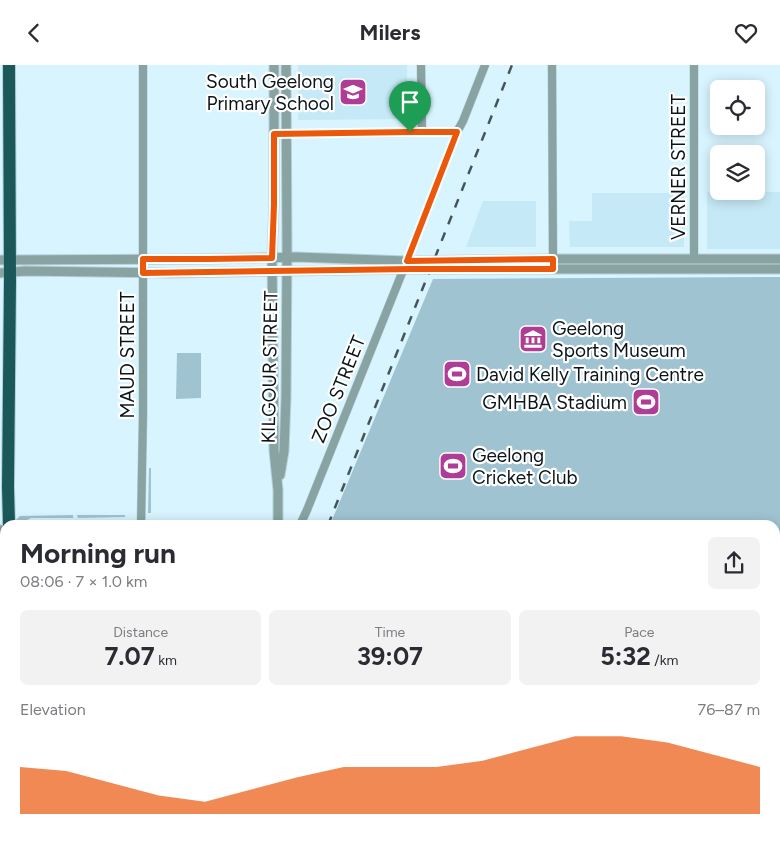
<!DOCTYPE html>
<meta charset="utf-8">
<style>
body{margin:0;font-family:Figtree,sans-serif;background:#f2f2f3;color:#2b2b33;height:100vh;display:flex;flex-direction:column;font-size:19px;white-space:nowrap}
*{box-sizing:border-box;margin:0}
p{font-size:16px;color:#7c7c81}
.icon{flex:none;width:28px;height:28px;fill:none;stroke:currentColor;stroke-width:2;stroke-linecap:round;stroke-linejoin:round}
.map{position:relative;flex:1;overflow:hidden}
.details{position:absolute;left:0px;top:455px;width:780px;height:321px;display:flex;flex-direction:column;background:#fff;border-radius:15px 15px 0 0;box-shadow:0 2px 12px #0003}
.details>*{flex:none}
.controls{position:absolute;left:710px;top:15px;display:grid;gap:10px}
.controls a{display:grid;place-items:center;width:55px;height:55px;border-radius:8px;background:#fff;box-shadow:0 2px 12px #0003;font-size:25px}
.pin{position:absolute;display:grid;place-items:center;width:42px;height:42px;color:#fff;margin:-51px -21px;border-radius:50% 50% 50% 0;rotate:-45deg;box-shadow:0 0 5px #0007}
.pin .icon{rotate:45deg}
.round{display:grid;place-items:center;flex:none;width:52px;height:52px;border-radius:8px;background:#f2f2f3}
.head{display:flex;align-items:center;justify-content:space-between;height:85px;padding:0 20px}
h1{font-size:28px;font-weight:700;line-height:38px}
.stats{display:grid;grid-template-columns:repeat(3,1fr);gap:8px;height:85px;padding:5px 20px}
.stats div{display:grid;align-content:center;border-radius:8px;background:#f2f2f3;text-align:center}
.stats b{font-size:25px;font-weight:700}
.stats small{font-size:14px;font-weight:400}
.stats p{font-size:14px}
.chart{height:140px;padding:10px 20px}
.chart p{display:flex;justify-content:space-between}
.chart svg{width:100%;height:90px;margin-top:5px;fill:#ea580c;opacity:.7}
header{display:flex;justify-content:space-between;align-items:center;height:65px;padding:0 20px;background:#fff;font-size:22px;font-weight:700}
.map>svg:first-child{display:block}
.built{fill:#c5e9f6}
.green{fill:#9fc3d0}
.lines{fill:none;stroke-linecap:round;stroke-linejoin:round}
.minor-casing{stroke:#b7d0d9;stroke-width:9}
.tertiary-casing{stroke:#b7d0d9;stroke-width:11}
.trunk-casing{stroke:#b7d0d9;stroke-width:14}
.minor{stroke:#89a3a3;stroke-width:8}
.tertiary{stroke:#89a3a3;stroke-width:9}
.trunk{stroke:#1a585a;stroke-width:12}
.rail{stroke:#45555a;stroke-width:2.5;stroke-dasharray:9 9;stroke-linecap:butt}
.route-casing{stroke:#fff;stroke-width:10}
.route{stroke:#ea580c;stroke-width:6}
.labels{text-anchor:middle;stroke-width:4.5;stroke-linejoin:round;paint-order:stroke}
.poi-label{font-size:19px;fill:#0b1518;stroke:#fff;text-anchor:start}
.street-label{font-size:19px;fill:#0b1518;stroke:#fff}
</style>
<header><svg class="icon" aria-label="back" viewBox="0 0 24 24"><path d="M15 5l-7 7 7 7"/></svg>Milers<svg class="icon" aria-label="heart" viewBox="0 0 24 24"><path d="M12 20l-8-8c-3-5 5-10 8-4 3-6 11-1 8 4z"/></svg></header>
<div class="map">
<svg width="780" height="776" viewBox="0 0 780 776">
<rect width="100%" height="100%" fill="#d8f4fe"/>
<!-- built -->
<path class="built" d="M298,0H407L408,54L298,55Z
M707,127H780V184H707Z
M592,128H684V182H570L569,156H592Z
M483,136H536V182H466Z
M214,771H263V772L244,776H214Z"/>
<!-- green -->
<path class="green" d="M780,212V671L775,672V460H330L433,214Z
M177,288H201V333L176,334Z
M149,403H151V448H148Z
M73,450V453H31L23,457H18L16,455L20,451Z
M77,450H125V452L78,453Z"/>
<g class="lines">
<defs>
<path id="minor" d="M421,0L422,67
M552,0L553,194
M274,69L457,67
M694,194V0
M141,460L143,349V0
M300,460L307,445L412,183L457,67L463,56L485,0
M142,771V776
M273,771L274,776
M454,771L455,776
M537,771L538,776
M618,771L619,776
M737,771L738,776"/>
<path id="tertiary" d="M274,0V139L272,193L274,386L278,425V460
M0,195L208,194L296,192L407,196L553,194H780
M0,208L25,206L170,208L412,204H780
M280,410L284,386L286,333L287,184L286,0
M0,465H5"/>
<path id="trunk" d="M9,460L8,422L10,216L9,0
M775,678L780,677
M775,694L780,693
M0,731L4,726V684L5,683
M9,771V776
M295,776L318,771
M373,776L397,771"/>
</defs>
<!-- minor casing -->
<use href="#minor" class="minor-casing"/>
<!-- tertiary casing -->
<use href="#tertiary" class="tertiary-casing"/>
<!-- trunk casing -->
<use href="#trunk" class="trunk-casing"/>
<!-- minor -->
<use href="#minor" class="minor"/>
<!-- tertiary -->
<use href="#tertiary" class="tertiary"/>
<!-- trunk -->
<use href="#trunk" class="trunk"/>
<!-- rail -->
<path class="rail" d="M328,460L512,0
M0,752L5,751"/>
</g>
<g class="lines">
<defs>
<path id="route" d="M410,67H457L407,196L553,194V204H412L143,208V194H208L272,193L274,139V69Z"/>
</defs>
<!-- route casing -->
<use href="#route" class="route-casing"/>
<!-- route -->
<use href="#route" class="route"/>
</g>
<!-- icons -->
<defs>
<symbol id="school-square" viewBox="-11 -11 22 22"><rect x="-9" y="-9" width="18" height="18" rx="4" fill="#af3c95" stroke="#fff"/><path d="M0-5L7-2L0 1L-7-2ZM-4 1L0 2.5L4 1V4Q0 6-4 4Z" fill="#fff"/></symbol>
<symbol id="museum-square" viewBox="-11 -11 22 22"><rect x="-9" y="-9" width="18" height="18" rx="4" fill="#af3c95" stroke="#fff"/><path d="M0-6L6-3V-2H-6V-3ZM-5-1h2V3h-2ZM-1-1h2V3h-2ZM3-1h2V3H3ZM-6 4H6V6H-6Z" fill="#fff"/></symbol>
<symbol id="stadium-square" viewBox="-11 -11 22 22"><rect x="-9" y="-9" width="18" height="18" rx="4" fill="#af3c95" stroke="#fff"/><path d="M0-5a6.5 5 0 1 0 0 10a6.5 5 0 1 0 0-10ZM-3.5-1.8h7v3.6h-7Z" fill="#fff"/></symbol>
</defs>
<g fill-rule="evenodd">
<use href="#school-square" x="337" y="11" width="32" height="32"/>
<use href="#museum-square" x="517" y="258" width="32" height="32"/>
<use href="#stadium-square" x="441" y="293" width="32" height="32"/>
<use href="#stadium-square" x="630" y="321" width="32" height="32"/>
<use href="#stadium-square" x="437" y="385" width="32" height="32"/>
</g>
<g class="labels">
<!-- poi labels -->
<g class="poi-label">
<text x="334" y="23" text-anchor="end">South Geelong<tspan x="334" dy="22">Primary School</tspan></text>
<text x="552" y="270">Geelong<tspan x="552" dy="22">Sports Museum</tspan></text>
<text x="476" y="316">David Kelly Training Centre</text>
<text x="627" y="344" text-anchor="end">GMHBA Stadium</text>
<text x="472" y="397">Geelong<tspan x="472" dy="22">Cricket Club</tspan></text>
</g>
<!-- street labels -->
<g class="street-label">
<text transform="translate(678 102) rotate(-90)" y="7">VERNER STREET</text>
<text transform="translate(127 290) rotate(-90)" y="7">MAUD STREET</text>
<text transform="translate(269 302) rotate(-89)" y="7">KILGOUR STREET</text>
<text transform="translate(338 324) rotate(-68)" y="7">ZOO STREET</text>
</g>
</g>
</svg>
<div class="controls">
<a><svg class="icon" aria-label="locate" viewBox="0 0 24 24"><circle cx="12" cy="12" r="6"/><path d="M12 2v4M12 18v4M2 12h4M18 12h4"/></svg></a>
<a><svg class="icon" aria-label="layers" viewBox="0 0 24 24"><path d="M12 4l9 5-9 5-9-5zM3 14l9 5 9-5"/></svg></a>
</div>
<div class="pin" style="left:410px;top:67px;background:#1e9e55"><svg class="icon" aria-label="arrive" viewBox="0 0 24 24"><path d="M6 21V4h12l-3 4 3 4H6"/></svg></div>
<section class="details">
<div class="head"><div><h1>Morning run</h1><p>08:06 · 7 × 1.0 km</p></div><a class="round"><svg class="icon" aria-label="share" viewBox="0 0 24 24"><path d="M12 15V3M7 8l5-5 5 5M5 13v7h14v-7"/></svg></a></div>
<div class="stats">
<div><p>Distance</p><b>7.07<small> km</small></b></div>
<div><p>Time</p><b>39:07</b></div>
<div><p>Pace</p><b>5:32<small> /km</small></b></div>
</div>
<div class="chart"><p><span>Elevation</span>76–87 m</p>
<svg viewBox="0 0 160 44" preserveAspectRatio="none"><path d="M0 44V21L10 23L20 29L30 35L40 38L50 32L60 26L70 21L80 21L90 21L100 18L110 12L120 6L130 6L140 9L150 15L160 21V44z"/></svg>
</div>
</section>
</div>
